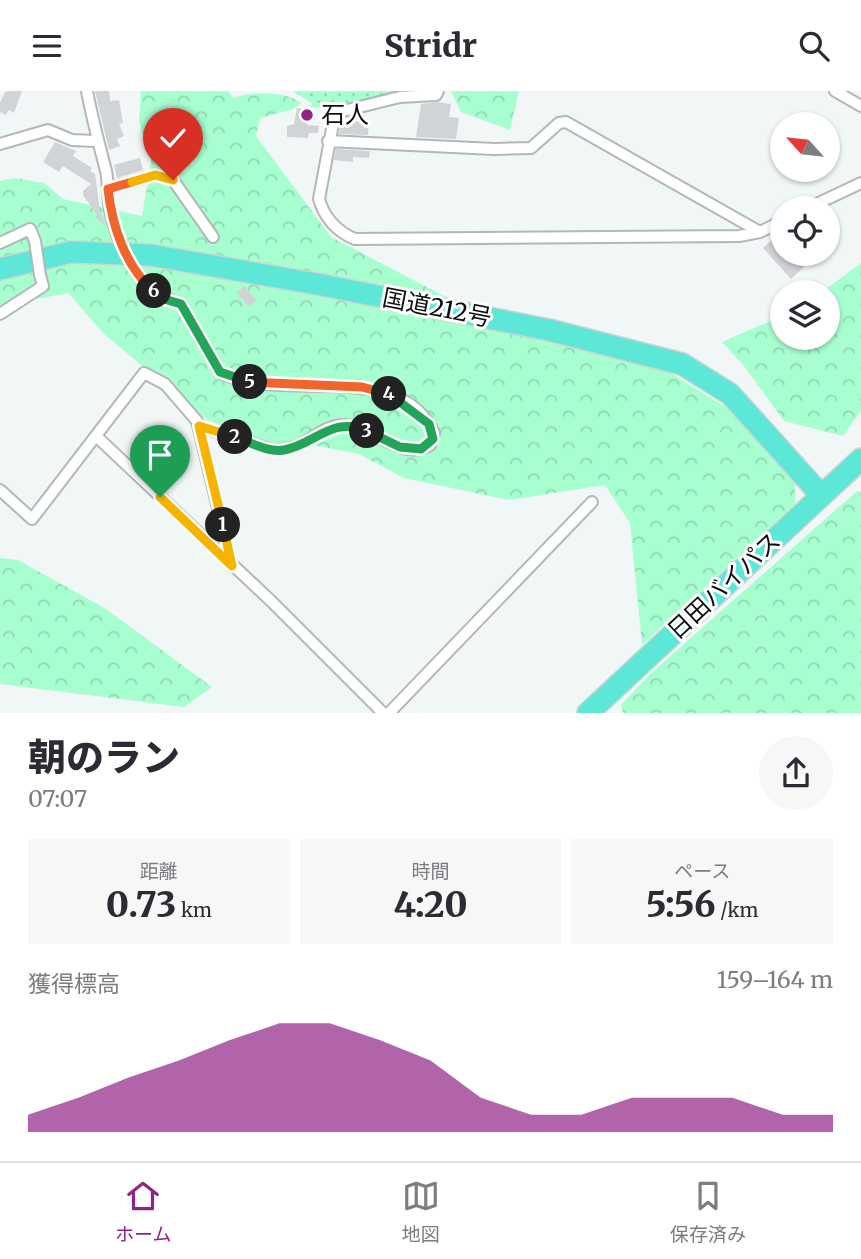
<!DOCTYPE html>
<html lang="ja">
<meta charset="utf-8">
<style>
body{margin:0;font-family:Merriweather,"Noto Sans JP",serif;background:#f7f7f7;color:#2b2b33;height:100vh;display:flex;flex-direction:column;font-size:26px;white-space:nowrap}
*{box-sizing:border-box;margin:0}
p{font-size:23px;color:#7c7c81}
.icon{flex:none;width:38px;height:38px;fill:none;stroke:currentColor;stroke-width:2;stroke-linecap:round;stroke-linejoin:round}
.map{position:relative;height:622px;overflow:hidden}
.panel{display:flex;flex-direction:column;background:#fff;flex:1}
.panel>*{flex:none}
.needle{width:46px;rotate:297deg}
.buttons{position:absolute;left:770px;top:21px;display:grid;gap:14px}
.buttons a{display:grid;place-items:center;width:70px;height:70px;border-radius:50%;background:#fff;box-shadow:0 2px 5px #0004;font-size:35px}
.pin{position:absolute;display:grid;place-items:center;width:60px;height:60px;color:#fff;margin:-72px -30px;border-radius:50% 50% 50% 0;rotate:-45deg;box-shadow:0 0 7px #0007}
.pin .icon{rotate:45deg}
.km{position:absolute;width:35px;height:35px;margin:-18px;border-radius:50%;background:#222;color:#fff;font-size:19px;line-height:35px;text-align:center}
.round{display:grid;place-items:center;flex:none;width:74px;height:74px;border-radius:37px;background:#f7f7f7}
.summary{display:flex;align-items:center;justify-content:space-between;height:119px;padding:0 28px}
h1{font-size:38px;font-weight:800;line-height:52px}
.stats{display:grid;grid-template-columns:repeat(3,1fr);gap:10px;height:119px;padding:7px 28px}
.stats div{display:grid;align-content:center;border-radius:0px;background:#f7f7f7;text-align:center}
.stats b{font-size:35px;font-weight:800}
.stats small{font-size:19px;font-weight:400}
.stats p{font-size:19px}
.chart{height:196px;padding:14px 28px}
.chart p{display:flex;justify-content:space-between}
.chart svg{width:100%;height:126px;margin-top:7px;fill:#912386;opacity:.7}
header{display:flex;justify-content:space-between;align-items:center;height:91px;padding:0 28px;background:#fff;font-size:32px;font-weight:800}
.tab-bar{display:flex;justify-content:space-around;align-items:center;height:98px;border-top:2px solid #e1e1e2;background:#fff;font-size:19px;color:#7c7c81}
.tab-bar a{display:grid;justify-items:center;gap:4px}
.tab-bar .on{color:#912386}
.map>svg:first-child{display:block}
.grass{fill:url(#grass-dots)}
.forest{fill:url(#forest-crowns)}
.building{fill:#d1d4d7}
.lines{fill:none;stroke-linecap:round;stroke-linejoin:round}
.street-casing{stroke:#b3b7b8;stroke-width:14}
.highway-casing{stroke:#d3d3d3;stroke-width:24}
.street{stroke:#fff;stroke-width:10}
.highway{stroke:#5de7d7;stroke-width:21}
.street-bridge-casing{stroke:#b3b7b8;stroke-width:14;stroke-linecap:butt}
.highway-bridge-casing{stroke:#d3d3d3;stroke-width:24;stroke-linecap:butt}
.street-bridge{stroke:#fff;stroke-width:10}
.highway-bridge{stroke:#5de7d7;stroke-width:21}
.split-1-casing{stroke:#fff;stroke-width:14}
.split-2-casing{stroke:#fff;stroke-width:14}
.split-3-casing{stroke:#fff;stroke-width:14}
.split-4-casing{stroke:#fff;stroke-width:14}
.split-5-casing{stroke:#fff;stroke-width:14}
.split-6-casing{stroke:#fff;stroke-width:14}
.split-7-casing{stroke:#fff;stroke-width:14}
.split-8-casing{stroke:#fff;stroke-width:14}
.split-1{stroke:#f5b400;stroke-width:9}
.split-2{stroke:#f5b400;stroke-width:9}
.split-3{stroke:#22a559;stroke-width:9}
.split-4{stroke:#22a559;stroke-width:9}
.split-5{stroke:#f0652b;stroke-width:9}
.split-6{stroke:#22a559;stroke-width:9}
.split-7{stroke:#f0652b;stroke-width:9}
.split-8{stroke:#f5b400;stroke-width:9}
.poi-dot{fill:#912386;stroke:#fff;stroke-width:2.5}
.labels{text-anchor:middle;stroke-width:6;stroke-linejoin:round;paint-order:stroke}
.poi-label{font-size:24px;fill:#0c0d0d;stroke:#fff;text-anchor:start}
.street-label{font-size:24px;fill:#0c0d0d;stroke:#fff}
</style>
<header><svg class="icon" aria-label="menu" viewBox="0 0 24 24"><path d="M4 6h16M4 12h16M4 18h16"/></svg>Stridr<svg class="icon" aria-label="search" viewBox="0 0 24 24"><circle cx="10" cy="10" r="6"/><path d="M15 15l6 6"/></svg></header>
<div class="map">
<svg width="861" height="622" viewBox="0 0 861 622">
<defs>
<pattern id="grass-dots" width="8" height="8" patternUnits="userSpaceOnUse" patternTransform="scale(1.75)"><rect width="8" height="8" fill="#a7fecf"/><path d="M2 2h.1M6 6h.1" fill="none" stroke="#8fd8b1" stroke-width="1.8" stroke-linecap="round"/></pattern>
<pattern id="forest-crowns" width="20" height="18" patternUnits="userSpaceOnUse" patternTransform="scale(1.75)"><rect width="20" height="18" fill="#a7fecf"/><path d="M2 6a3 3 0 1 1 6 0M12 15a3 3 0 1 1 6 0" fill="none" stroke="#8fd8b1"/></pattern>
</defs>
<rect width="100%" height="100%" fill="#f1f6f7"/>
<!-- grass -->
<path class="grass" d="M293,0H420C384,1 342,21 311,16L313,13Z"/>
<!-- forest -->
<path class="forest" d="M141,0H228L233,7C254,0 286,0 301,12L293,18L260,27L256,45L331,146L513,241L664,278L726,316L795,387V413L642,554L630,432L605,394L509,409L404,387L359,363L297,351L267,354L207,329L104,243L68,202L0,215V90L14,87L44,92L63,108L142,125L151,70L139,30Z
M451,0H519L510,39L461,21Z
M861,172V320L843,345L784,330L744,275L722,251L782,225V247H828V201H822Z
M857,400L861,401V622H623L621,614L651,582Z
M0,467L18,469L106,518L212,596L184,616L0,593Z"/>
<!-- building -->
<path class="building" d="M6,0H22L14,22L9,19L6,24L0,21V11Z
M95,0H109L110,10L119,9L123,32L119,33L124,45L117,48L120,55L109,59Z
M438,11L451,13L449,26L459,27L456,48L416,46L421,13Z
M297,17L308,19L307,34L319,35L318,42H309L308,47L287,46V35L294,33Z
M369,30L368,44L339,43L341,31Z
M179,50L184,62L171,67L167,54Z
M55,51L76,60L73,65L92,77L90,80L95,83L100,121L106,135L95,126L97,124L83,104V100L91,93L63,75L59,81L43,71Z
M336,58L370,60L369,67L353,66V71L334,69Z
M140,67L143,79L117,87L114,74Z
M775,146L782,153V163H791L804,176L791,188L763,157Z
M244,195L257,209L249,216L236,202Z"/>
<g class="lines">
<defs>
<path id="street" d="M87,0C92,27 99,53 106,80C109,94 107,109 111,123C120,162 142,202 181,213L220,281C281,314 399,266 434,342L430,354C401,372 371,332 342,334C316,336 307,360 272,359L199,335
M438,0L436,4L400,6L335,22L319,108C324,126 337,141 355,148L739,145L760,141L782,130
M835,0L861,15
M328,50L494,58L531,57L559,32L566,31L760,141
M0,53L48,39L72,49L96,50
M108,98L155,84L173,89L213,146
M808,117L861,92
M0,152L30,138L35,150
M0,223L43,195L40,184
M96,345L271,510L383,622
M0,399L32,428L144,282L165,293L197,330L232,475
M389,622L592,411"/>
<path id="highway" d="M0,178L71,161
M317,193L549,239L682,273L730,303L821,404
M588,622L861,368"/>
</defs>
<!-- street casing -->
<use href="#street" class="street-casing"/>
<!-- highway casing -->
<use href="#highway" class="highway-casing"/>
<!-- street -->
<use href="#street" class="street"/>
<!-- highway -->
<use href="#highway" class="highway"/>
<defs>
<path id="street-bridge" d="M35,150L40,184"/>
<path id="highway-bridge" d="M71,161L150,164L317,193"/>
</defs>
<!-- street-bridge casing -->
<use href="#street-bridge" class="street-bridge-casing"/>
<!-- highway-bridge casing -->
<use href="#highway-bridge" class="highway-bridge-casing"/>
<!-- street-bridge -->
<use href="#street-bridge" class="street-bridge"/>
<!-- highway-bridge -->
<use href="#highway-bridge" class="highway-bridge"/>
</g>
<g class="lines">
<defs>
<path id="split-1" d="M160,406L232,475L223,434"/>
<path id="split-2" d="M223,434L199,335L235,346"/>
<path id="split-3" d="M235,346C250,351 268,362 284,359C314,354 333,324 367,340"/>
<path id="split-4" d="M367,340L400,356L421,358L433,348L429,333L389,303"/>
<path id="split-5" d="M250,291L362,296L389,303"/>
<path id="split-6" d="M154,200L164,208L181,213L220,281L250,291"/>
<path id="split-7" d="M132,91L108,98C112,134 125,176 154,200"/>
<path id="split-8" d="M132,91L155,84L173,89"/>
</defs>
<!-- split-1 casing -->
<use href="#split-1" class="split-1-casing"/>
<!-- split-2 casing -->
<use href="#split-2" class="split-2-casing"/>
<!-- split-3 casing -->
<use href="#split-3" class="split-3-casing"/>
<!-- split-4 casing -->
<use href="#split-4" class="split-4-casing"/>
<!-- split-5 casing -->
<use href="#split-5" class="split-5-casing"/>
<!-- split-6 casing -->
<use href="#split-6" class="split-6-casing"/>
<!-- split-7 casing -->
<use href="#split-7" class="split-7-casing"/>
<!-- split-8 casing -->
<use href="#split-8" class="split-8-casing"/>
<!-- split-1 -->
<use href="#split-1" class="split-1"/>
<!-- split-2 -->
<use href="#split-2" class="split-2"/>
<!-- split-3 -->
<use href="#split-3" class="split-3"/>
<!-- split-4 -->
<use href="#split-4" class="split-4"/>
<!-- split-5 -->
<use href="#split-5" class="split-5"/>
<!-- split-6 -->
<use href="#split-6" class="split-6"/>
<!-- split-7 -->
<use href="#split-7" class="split-7"/>
<!-- split-8 -->
<use href="#split-8" class="split-8"/>
</g>
<!-- markers -->
<circle class="poi-dot" cx="307" cy="24" r="7"/>
<g class="labels">
<!-- poi labels -->
<g class="poi-label">
<text x="321" y="32">石人</text>
</g>
<!-- street labels -->
<g class="street-label">
<text transform="translate(437 217) rotate(11)" y="8">国道212号</text>
<text transform="translate(724 495) rotate(-43)" y="8">日田バイパス</text>
</g>
</g>
</svg>
<div class="buttons">
<a><svg class="needle" viewBox="-14 -14 28 28"><path d="M0-13l5 13h-10z" fill="#e53935"/><path d="M0 13l5-13h-10z" fill="#7c7c81"/></svg></a>
<a><svg class="icon" aria-label="locate" viewBox="0 0 24 24"><circle cx="12" cy="12" r="6"/><path d="M12 2v4M12 18v4M2 12h4M18 12h4"/></svg></a>
<a><svg class="icon" aria-label="layers" viewBox="0 0 24 24"><path d="M12 4l9 5-9 5-9-5zM3 14l9 5 9-5"/></svg></a>
</div>
<div class="pin" style="left:160px;top:406px;background:#1e9e55"><svg class="icon" aria-label="arrive" viewBox="0 0 24 24"><path d="M6 21V4h12l-3 4 3 4H6"/></svg></div>
<div class="pin" style="left:173px;top:89px;background:#d93025"><svg class="icon" aria-label="check" viewBox="0 0 24 24"><path d="M5 12l5 5 9-10"/></svg></div>
<b class="km" style="left:223px;top:434px">1</b>
<b class="km" style="left:235px;top:346px">2</b>
<b class="km" style="left:367px;top:340px">3</b>
<b class="km" style="left:389px;top:303px">4</b>
<b class="km" style="left:250px;top:291px">5</b>
<b class="km" style="left:154px;top:200px">6</b>
</div>
<section class="panel">
<div class="summary"><div><h1>朝のラン</h1><p>07:07</p></div><a class="round"><svg class="icon" aria-label="share" viewBox="0 0 24 24"><path d="M12 15V3M7 8l5-5 5 5M5 13v7h14v-7"/></svg></a></div>
<div class="stats">
<div><p>距離</p><b>0.73<small> km</small></b></div>
<div><p>時間</p><b>4:20</b></div>
<div><p>ペース</p><b>5:56<small> /km</small></b></div>
</div>
<div class="chart"><p><span>獲得標高</span>159–164 m</p>
<svg viewBox="0 0 160 44" preserveAspectRatio="none"><path d="M0 44V38L10 32L20 25L30 19L40 12L50 6L60 6L70 12L80 19L90 32L100 38L110 38L120 32L130 32L140 32L150 38L160 38V44z"/></svg>
</div>
</section>
<nav class="tab-bar">
<a class="on"><svg class="icon" aria-label="home" viewBox="0 0 24 24"><path d="M3 11l9-7 9 7M6 9v11h12V9"/></svg>ホーム</a>
<a><svg class="icon" aria-label="map" viewBox="0 0 24 24"><path d="M3 6l6-2 6 2 6-2v14l-6 2-6-2-6 2zM9 4v14M15 6v14"/></svg>地図</a>
<a><svg class="icon" aria-label="saved" viewBox="0 0 24 24"><path d="M7 4h10v16l-5-4-5 4z"/></svg>保存済み</a>
</nav>
